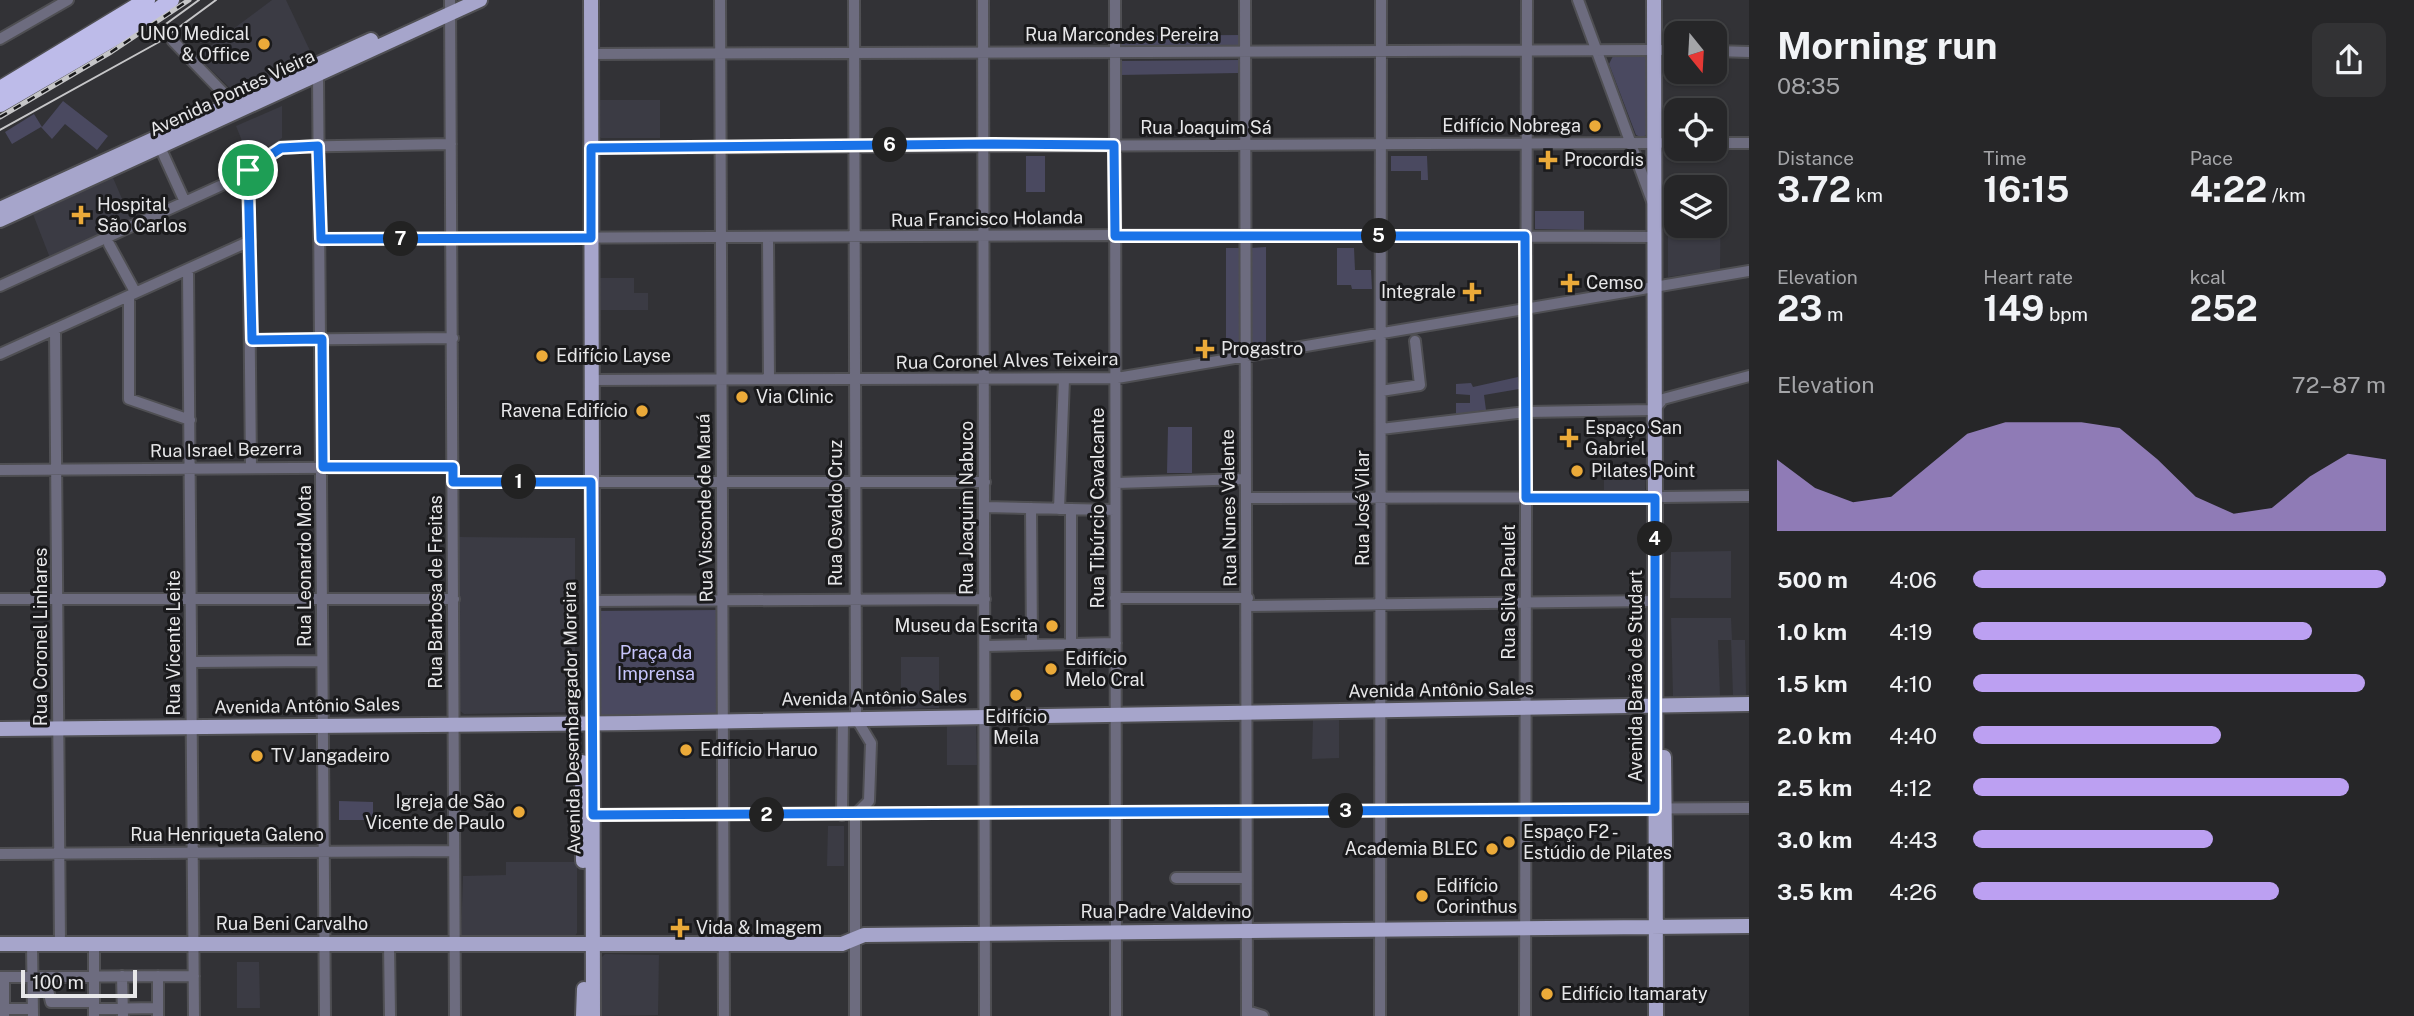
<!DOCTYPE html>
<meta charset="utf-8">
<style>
body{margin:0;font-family:"Public Sans",sans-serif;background:#323234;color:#f1f3f6;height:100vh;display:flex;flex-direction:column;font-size:26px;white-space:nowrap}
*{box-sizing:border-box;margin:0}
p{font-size:23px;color:#a4a5a8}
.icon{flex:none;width:38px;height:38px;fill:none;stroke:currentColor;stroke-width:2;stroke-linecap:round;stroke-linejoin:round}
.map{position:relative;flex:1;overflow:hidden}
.sheet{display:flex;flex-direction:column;background:#262628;width:665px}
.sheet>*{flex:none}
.needle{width:46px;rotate:162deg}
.buttons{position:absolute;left:1664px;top:21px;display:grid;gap:14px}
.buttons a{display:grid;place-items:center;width:63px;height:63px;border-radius:14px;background:#262628;box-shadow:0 2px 5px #0004,0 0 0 2px #424345;font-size:35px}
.scale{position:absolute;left:21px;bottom:18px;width:116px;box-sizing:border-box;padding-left:7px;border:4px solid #e7e7e9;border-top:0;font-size:19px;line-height:24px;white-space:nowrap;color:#e7e7e9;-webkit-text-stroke:5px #1a1a1c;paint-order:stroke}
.pin{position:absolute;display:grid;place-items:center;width:60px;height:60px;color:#fff;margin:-30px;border:4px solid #fff;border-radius:50%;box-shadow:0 2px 7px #0007}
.km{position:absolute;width:35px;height:35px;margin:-18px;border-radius:50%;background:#222;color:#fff;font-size:19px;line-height:35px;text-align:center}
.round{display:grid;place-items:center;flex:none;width:74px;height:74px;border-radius:14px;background:#323234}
.head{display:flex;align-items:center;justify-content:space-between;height:119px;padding:0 28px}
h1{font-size:38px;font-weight:700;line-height:52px}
.metrics{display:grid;grid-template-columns:repeat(3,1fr);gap:10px;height:119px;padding:7px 28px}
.metrics div{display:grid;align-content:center}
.metrics b{font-size:35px;font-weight:700}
.metrics small{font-size:19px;font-weight:400}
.metrics p{font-size:19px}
.chart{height:196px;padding:14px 28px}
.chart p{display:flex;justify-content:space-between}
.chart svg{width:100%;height:126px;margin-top:7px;fill:#bca0f2;opacity:.7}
ul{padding:0 28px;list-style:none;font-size:23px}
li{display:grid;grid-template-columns:112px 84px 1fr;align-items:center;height:52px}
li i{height:18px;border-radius:9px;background:#bca0f2}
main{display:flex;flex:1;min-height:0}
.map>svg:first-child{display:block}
.built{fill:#3b3b44}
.green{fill:#4a4960}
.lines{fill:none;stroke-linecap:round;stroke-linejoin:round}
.minor-casing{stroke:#4f4f53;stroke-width:14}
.major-casing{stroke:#4f4f53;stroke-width:18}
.highway-casing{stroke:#4f4f53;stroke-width:19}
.minor{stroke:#6d6c7f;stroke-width:10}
.major{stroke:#a6a5cb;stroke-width:14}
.highway{stroke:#bdbbe9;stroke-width:16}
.tram{stroke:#c6c6c8;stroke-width:2}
.rail-casing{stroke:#c6c6c8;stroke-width:5}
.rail{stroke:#1a1a1c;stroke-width:2.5;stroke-dasharray:8;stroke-linecap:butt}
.route-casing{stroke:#fff;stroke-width:14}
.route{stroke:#1a73e8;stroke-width:9}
.poi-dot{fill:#ebaa39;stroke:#1a1a1c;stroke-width:2.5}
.labels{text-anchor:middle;stroke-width:6;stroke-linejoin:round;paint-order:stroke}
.poi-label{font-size:18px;fill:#e7e7e9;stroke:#1a1a1c;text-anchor:start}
.street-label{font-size:18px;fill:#e7e7e9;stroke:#1a1a1c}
.park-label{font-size:18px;fill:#c7c5fc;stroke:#1a1a1c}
</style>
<main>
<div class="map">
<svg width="1749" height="1016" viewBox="0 0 1749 1016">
<rect width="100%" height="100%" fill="#323236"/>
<!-- built -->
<path class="built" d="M272,0H286L313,57L235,93L197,56Z
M598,100H660V138H601L598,135Z
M282,106V138L249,158L236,126Z
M111,173L131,220L50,258L31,209Z
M1668,191H1676V226H1715V191H1721L1720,269L1668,277Z
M598,278H634V293H648V310H598Z
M1604,472H1646L1645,490H1604Z
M458,537L575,538V709L572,712L464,714L459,710Z
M1731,551V598H1670L1671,552Z
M1671,618H1731L1732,640H1745L1746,695H1733L1731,640H1718L1720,696H1673Z
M901,657H939V708L901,709Z
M1313,719H1339V758L1312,759Z
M976,725L977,765H947V726Z
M828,826H844V866H827Z
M506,862H577V933L573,938L461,937L463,876L506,875Z
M605,954L659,955L658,1015L601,1016V958Z
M237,962H259L260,1008H237Z"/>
<!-- green -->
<path class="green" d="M1239,35V50H1119V36Z
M1613,56H1647L1648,132L1643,138L1636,135L1609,64Z
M1239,60L1238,73L1119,75V61Z
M63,101L108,136L97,150L65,124L52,139L41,127L12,144L5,132L34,114L42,127Z
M1026,156H1045V192H1026Z
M1391,156H1427L1428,180H1421V171H1391Z
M1535,211H1584V230L1535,229Z
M1266,247V350L1252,353L1251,248Z
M1226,248H1241V354H1226Z
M1337,248H1354L1355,270H1371L1372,289H1352L1351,285H1337Z
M1518,377L1519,389L1484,395L1486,410L1456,414V403H1470V395L1456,394V384L1471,383L1473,387Z
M1168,427H1192V473H1167Z
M717,610L718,717L595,718L594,611Z
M339,801L373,802V820H339Z"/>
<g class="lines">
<defs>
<path id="minor" d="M450,0L455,1016
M720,0L724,1016
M854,0L856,718L871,743L869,801L855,815
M983,0L985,1016
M1115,0L1116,1016
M1245,0L1247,1016
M1578,0L1652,201
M0,39L68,0
M173,41L237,107
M1662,50L1676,51
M1715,51L1749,52
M590,54L1654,50
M318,75L325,1016
M1663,143H1676
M1715,143H1749
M160,147L185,202
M591,148L1654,143
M248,170L251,467
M768,238L769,379
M321,239L1121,235L1654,237
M109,244L133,288
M188,270L194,1016
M0,286L233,180L281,147L451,144
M129,296V399L190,420
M55,329L60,944
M252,340L453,338
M0,354L250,241
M592,380L1117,378L1749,271
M1381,391L1420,385L1415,341
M1381,429L1526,412L1654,410L1663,399L1749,376
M0,470L452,467
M453,482H985
M1116,483L1246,479
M1663,497L1749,496
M1246,498L1655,497
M985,507L1115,510
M1031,508L1032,645
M1059,509L1064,379
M1115,598H1248
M0,599H454
M590,601L985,599
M1248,606L1655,601
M1071,644V509
M986,646L1116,643
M193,662L322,661
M593,815L1749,808
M842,815L843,718
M0,854L454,851
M1176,878H1246
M94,943V1016
M32,944L33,1016
M389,944L390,1016
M122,976L123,1015
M158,976V1016
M0,977L194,976
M33,991L48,990L51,1002H94
M0,1009H33
M94,1009L158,1008
M1247,1011L1263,1016
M4,1016V977
M855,1016V815
M1380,1016L1381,0
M1525,1016L1527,0"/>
<path id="major" d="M591,0L593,1016
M1654,0L1656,1016
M0,209L371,40
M0,220L480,0
M0,729L635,723L1749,704
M1664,757L1665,846
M582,762L583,861
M0,944H842L864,935L1749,926
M583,1016L584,989"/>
<path id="highway" d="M0,89L147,0
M0,104L148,18L171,0"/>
</defs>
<!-- minor casing -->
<use href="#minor" class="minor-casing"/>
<!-- major casing -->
<use href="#major" class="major-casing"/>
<!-- highway casing -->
<use href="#highway" class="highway-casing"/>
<!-- minor -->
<use href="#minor" class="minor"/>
<!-- major -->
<use href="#major" class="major"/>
<!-- highway -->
<use href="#highway" class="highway"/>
<!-- tram -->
<path class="tram" d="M148,37L199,0
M0,130L159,42L216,0"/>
<defs>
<path id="rail" d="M0,117L111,52L189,0"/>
</defs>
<!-- rail casing -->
<use href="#rail" class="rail-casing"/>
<!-- rail -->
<use href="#rail" class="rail"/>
</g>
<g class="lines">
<defs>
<path id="route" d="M993,144L1114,145L1115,236H1525L1526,498H1655V809L593,815L591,482H453V467H323L322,339L252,340L248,170L281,148L318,146L321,239L583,238H591V148Z"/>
</defs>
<!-- route casing -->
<use href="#route" class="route-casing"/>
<!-- route -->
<use href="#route" class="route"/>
</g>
<!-- markers -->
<g class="poi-dot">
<circle cx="264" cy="44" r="7"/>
<circle cx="1595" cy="126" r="7"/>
<path d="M1544.5 149.5h7v7h7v7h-7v7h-7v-7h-7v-7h7z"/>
<path d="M77.5 204.5h7v7h7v7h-7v7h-7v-7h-7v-7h7z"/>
<path d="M1566.5 272.5h7v7h7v7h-7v7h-7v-7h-7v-7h7z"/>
<path d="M1468.5 281.5h7v7h7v7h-7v7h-7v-7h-7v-7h7z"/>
<path d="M1201.5 338.5h7v7h7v7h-7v7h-7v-7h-7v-7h7z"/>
<circle cx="542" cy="356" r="7"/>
<circle cx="742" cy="397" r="7"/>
<circle cx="642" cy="411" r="7"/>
<path d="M1565.5 427.5h7v7h7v7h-7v7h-7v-7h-7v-7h7z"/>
<circle cx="1577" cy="471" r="7"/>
<circle cx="1052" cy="626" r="7"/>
<circle cx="1051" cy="669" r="7"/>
<circle cx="1016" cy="695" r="7"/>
<circle cx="686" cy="750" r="7"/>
<circle cx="257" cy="756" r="7"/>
<circle cx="519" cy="812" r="7"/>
<circle cx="1509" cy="842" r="7"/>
<circle cx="1492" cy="849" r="7"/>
<circle cx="1422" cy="896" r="7"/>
<path d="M676.5 917.5h7v7h7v7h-7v7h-7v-7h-7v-7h7z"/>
<circle cx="1547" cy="994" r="7"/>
</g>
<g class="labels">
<!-- poi labels -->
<g class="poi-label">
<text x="250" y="40" text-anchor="end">UNO Medical<tspan x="250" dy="21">&amp; Office</tspan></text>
<text x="1581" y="132" text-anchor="end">Edifício Nobrega</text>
<text x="1564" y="166">Procordis</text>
<text x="97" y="211">Hospital<tspan x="97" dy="21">São Carlos</tspan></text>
<text x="1586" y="289">Cemso</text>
<text x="1456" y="298" text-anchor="end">Integrale</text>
<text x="1221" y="355">Progastro</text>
<text x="556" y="362">Edifício Layse</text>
<text x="756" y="403">Via Clinic</text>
<text x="628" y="417" text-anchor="end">Ravena Edifício</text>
<text x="1585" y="434">Espaço San<tspan x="1585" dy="21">Gabriel</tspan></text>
<text x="1591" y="477">Pilates Point</text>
<text x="1038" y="632" text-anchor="end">Museu da Escrita</text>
<text x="1065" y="665">Edifício<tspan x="1065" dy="21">Melo Cral</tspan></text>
<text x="1016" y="723" text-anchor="middle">Edifício<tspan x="1016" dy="21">Meila</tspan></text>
<text x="700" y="756">Edifício Haruo</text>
<text x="271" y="762">TV Jangadeiro</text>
<text x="505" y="808" text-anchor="end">Igreja de São<tspan x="505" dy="21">Vicente de Paulo</tspan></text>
<text x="1523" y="838">Espaço F2 -<tspan x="1523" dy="21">Estúdio de Pilates</tspan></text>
<text x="1478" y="855" text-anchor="end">Academia BLEC</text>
<text x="1436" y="892">Edifício<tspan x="1436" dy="21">Corinthus</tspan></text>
<text x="696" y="934">Vida &amp; Imagem</text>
<text x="1561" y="1000">Edifício Itamaraty</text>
</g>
<!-- street labels -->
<g class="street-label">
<text x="1122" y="41">Rua Marcondes Pereira</text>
<text transform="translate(232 93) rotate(-25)" y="6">Avenida Pontes Vieira</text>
<text x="1206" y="134">Rua Joaquim Sá</text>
<text transform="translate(987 219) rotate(-1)" y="6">Rua Francisco Holanda</text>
<text transform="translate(1007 361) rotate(-1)" y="6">Rua Coronel Alves Teixeira</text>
<text transform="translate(226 450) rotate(-1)" y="6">Rua Israel Bezerra</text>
<text transform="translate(705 508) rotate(-91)" y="6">Rua Visconde de Mauá</text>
<text transform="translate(967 508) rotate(-90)" y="6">Rua Joaquim Nabuco</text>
<text transform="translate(1098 508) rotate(-90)" y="6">Rua Tibúrcio Cavalcante</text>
<text transform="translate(1229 508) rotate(-91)" y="6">Rua Nunes Valente</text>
<text transform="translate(1363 508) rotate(-90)" y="6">Rua José Vilar</text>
<text transform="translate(836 513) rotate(-90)" y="6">Rua Osvaldo Cruz</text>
<text transform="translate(305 566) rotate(-90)" y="6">Rua Leonardo Mota</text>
<text transform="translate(436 592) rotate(-90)" y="6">Rua Barbosa de Freitas</text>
<text transform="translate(1509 592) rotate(-90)" y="6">Rua Silva Paulet</text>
<text transform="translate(41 637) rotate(-90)" y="6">Rua Coronel Linhares</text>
<text transform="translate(174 643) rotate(-90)" y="6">Rua Vicente Leite</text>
<text transform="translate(1636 676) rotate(-90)" y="6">Avenida Barão de Studart</text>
<text transform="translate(1441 690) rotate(-1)" y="6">Avenida Antônio Sales</text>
<text transform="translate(874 698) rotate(-1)" y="6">Avenida Antônio Sales</text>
<text transform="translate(307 706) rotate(-1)" y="6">Avenida Antônio Sales</text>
<text transform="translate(572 718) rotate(-91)" y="6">Avenida Desembargador Moreira</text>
<text x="227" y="841">Rua Henriqueta Galeno</text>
<text x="1166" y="918">Rua Padre Valdevino</text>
<text x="292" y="930">Rua Beni Carvalho</text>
</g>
<!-- park labels -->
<g class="park-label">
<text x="656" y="659">Praça da<tspan x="656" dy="21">Imprensa</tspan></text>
</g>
</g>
</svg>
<div class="buttons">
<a><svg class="needle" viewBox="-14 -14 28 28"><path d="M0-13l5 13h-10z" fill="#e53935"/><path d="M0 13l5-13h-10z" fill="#a4a5a8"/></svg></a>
<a><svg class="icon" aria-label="locate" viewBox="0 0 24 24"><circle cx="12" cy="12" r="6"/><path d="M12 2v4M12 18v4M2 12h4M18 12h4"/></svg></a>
<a><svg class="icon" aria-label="layers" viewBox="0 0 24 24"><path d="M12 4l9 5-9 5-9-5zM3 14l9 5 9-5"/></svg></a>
</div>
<div class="scale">100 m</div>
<div class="pin" style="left:248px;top:170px;background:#1e9e55"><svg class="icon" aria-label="arrive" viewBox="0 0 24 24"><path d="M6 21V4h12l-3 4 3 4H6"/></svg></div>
<b class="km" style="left:519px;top:482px">1</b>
<b class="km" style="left:767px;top:815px">2</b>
<b class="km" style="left:1346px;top:811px">3</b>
<b class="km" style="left:1655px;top:539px">4</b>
<b class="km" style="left:1379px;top:236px">5</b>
<b class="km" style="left:890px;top:145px">6</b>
<b class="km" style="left:401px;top:239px">7</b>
</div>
<section class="sheet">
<div class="head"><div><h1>Morning run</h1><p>08:35</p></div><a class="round"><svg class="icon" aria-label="share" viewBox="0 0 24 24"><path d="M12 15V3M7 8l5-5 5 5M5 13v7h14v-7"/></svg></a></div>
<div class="metrics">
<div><p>Distance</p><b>3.72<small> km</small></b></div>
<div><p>Time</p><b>16:15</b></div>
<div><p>Pace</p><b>4:22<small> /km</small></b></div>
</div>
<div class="metrics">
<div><p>Elevation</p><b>23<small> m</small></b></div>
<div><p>Heart rate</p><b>149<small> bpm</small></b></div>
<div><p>kcal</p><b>252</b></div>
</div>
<div class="chart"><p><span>Elevation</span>72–87 m</p>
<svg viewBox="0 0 160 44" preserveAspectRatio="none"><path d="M0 44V19L10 29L20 34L30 32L40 21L50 10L60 6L70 6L80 6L90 8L100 19L110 32L120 38L130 36L140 25L150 17L160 19V44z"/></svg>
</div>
<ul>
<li><b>500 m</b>4:06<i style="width:100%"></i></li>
<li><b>1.0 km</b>4:19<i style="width:82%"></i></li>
<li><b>1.5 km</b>4:10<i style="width:95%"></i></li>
<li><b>2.0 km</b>4:40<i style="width:60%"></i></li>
<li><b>2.5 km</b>4:12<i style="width:91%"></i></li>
<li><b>3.0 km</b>4:43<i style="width:58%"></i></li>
<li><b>3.5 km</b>4:26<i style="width:74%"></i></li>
</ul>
</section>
</main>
